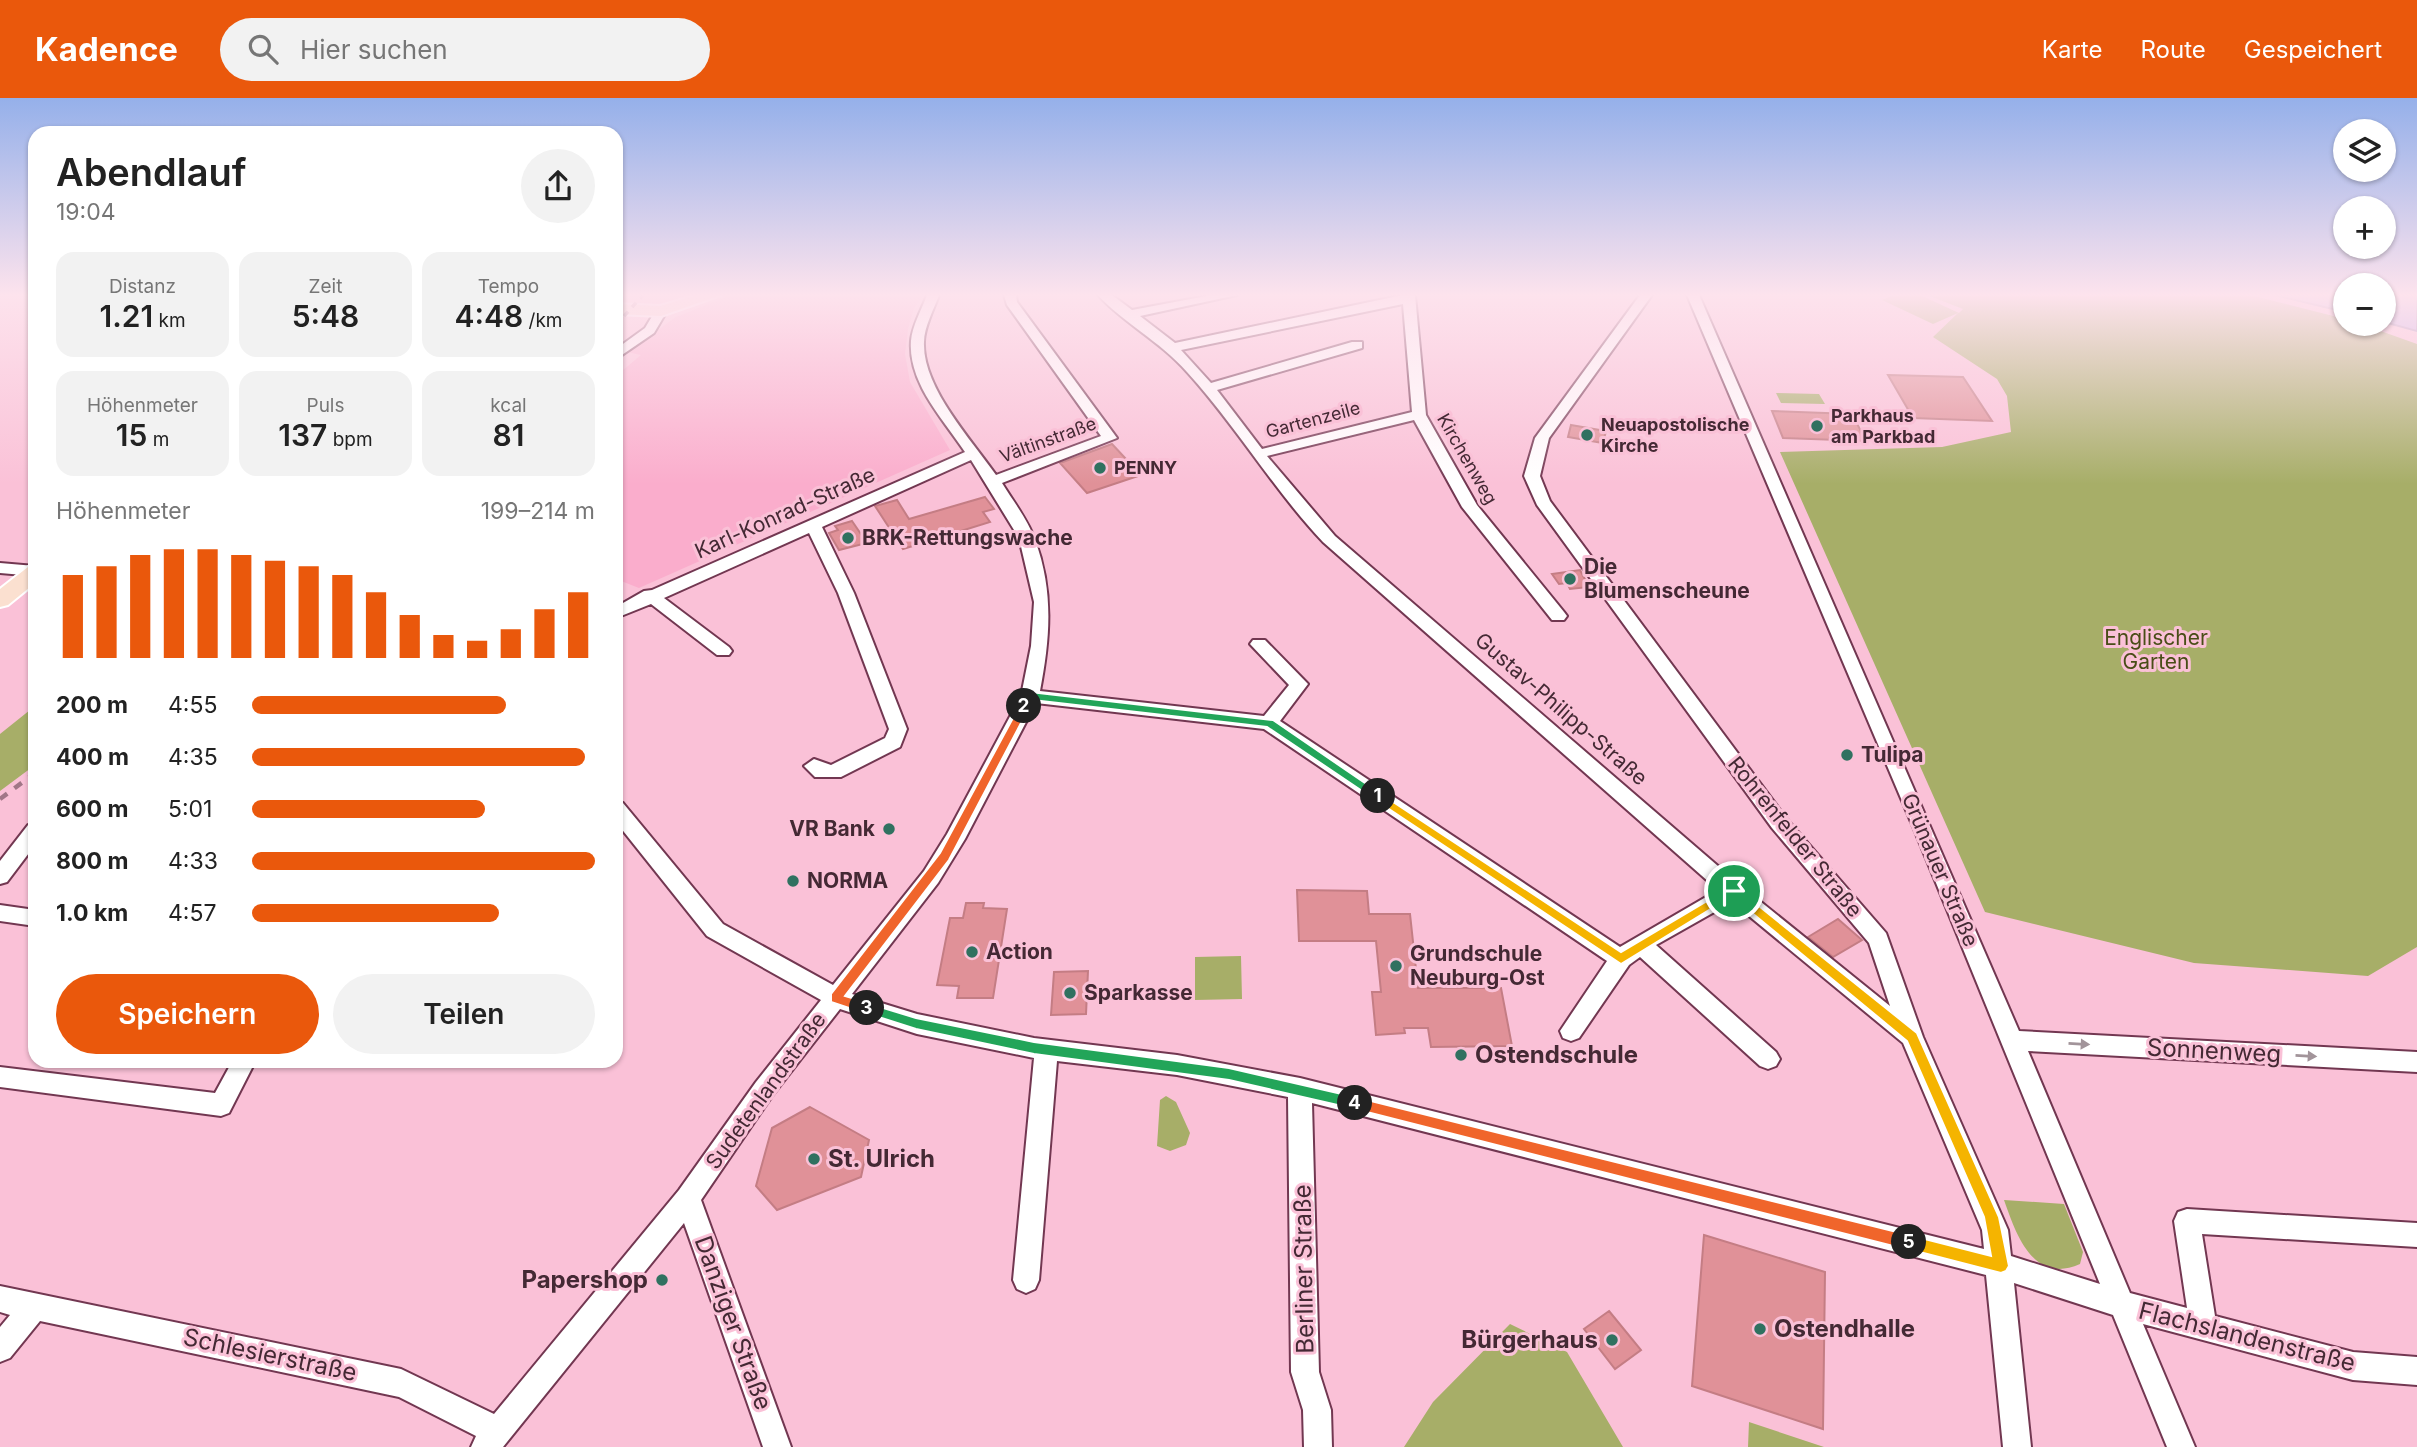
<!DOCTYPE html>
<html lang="de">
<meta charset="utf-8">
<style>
body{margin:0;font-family:Inter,sans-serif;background:#f2f2f2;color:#222;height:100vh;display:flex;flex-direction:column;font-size:26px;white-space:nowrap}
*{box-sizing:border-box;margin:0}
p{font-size:23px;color:#767676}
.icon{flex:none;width:38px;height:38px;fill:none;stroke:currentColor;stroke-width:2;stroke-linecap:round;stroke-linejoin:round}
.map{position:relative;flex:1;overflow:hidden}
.sheet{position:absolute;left:28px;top:28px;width:595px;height:942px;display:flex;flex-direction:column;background:#fff;border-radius:21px;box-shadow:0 2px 5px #0004}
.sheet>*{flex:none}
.controls{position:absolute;left:2333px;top:21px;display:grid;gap:14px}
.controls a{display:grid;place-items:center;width:63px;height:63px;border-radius:50%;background:#fff;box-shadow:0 2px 5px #0004;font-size:35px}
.pin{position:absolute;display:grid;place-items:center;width:60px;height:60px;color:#fff;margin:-30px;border:4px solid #fff;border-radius:50%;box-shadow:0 2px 7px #0007}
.km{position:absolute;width:35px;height:35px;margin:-18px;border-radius:50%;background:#222;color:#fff;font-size:19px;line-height:35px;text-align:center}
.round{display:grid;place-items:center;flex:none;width:74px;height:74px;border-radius:37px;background:#f2f2f2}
.headline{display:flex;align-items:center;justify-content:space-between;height:119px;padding:0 28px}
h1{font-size:38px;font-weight:600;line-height:52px}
.figures{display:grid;grid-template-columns:repeat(3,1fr);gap:10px;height:119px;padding:7px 28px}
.figures div{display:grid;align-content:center;border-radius:18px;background:#f2f2f2;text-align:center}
.figures b{font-size:30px;font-weight:600}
.figures small{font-size:19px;font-weight:400}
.figures p{font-size:19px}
.chart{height:196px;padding:14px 28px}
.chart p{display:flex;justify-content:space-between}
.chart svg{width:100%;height:126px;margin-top:7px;stroke:#ea580c;stroke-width:6}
.button{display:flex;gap:14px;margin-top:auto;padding:14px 28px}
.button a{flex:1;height:80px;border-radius:42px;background:#ea580c;color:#fff;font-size:28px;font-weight:600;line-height:80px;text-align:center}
.button a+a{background:#f2f2f2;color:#222}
ul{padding:0 28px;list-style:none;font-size:23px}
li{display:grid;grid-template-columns:112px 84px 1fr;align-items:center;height:52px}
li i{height:18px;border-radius:9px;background:#ea580c}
header{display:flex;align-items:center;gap:42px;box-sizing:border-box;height:98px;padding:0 35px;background:#ea580c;color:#fff}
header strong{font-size:33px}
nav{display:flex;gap:38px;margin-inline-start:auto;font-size:24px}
.search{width:490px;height:63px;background:#f2f2f2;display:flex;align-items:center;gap:18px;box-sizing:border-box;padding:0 24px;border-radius:38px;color:#767676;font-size:26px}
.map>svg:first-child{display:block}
.built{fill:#faadcc}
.green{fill:#a7ae68}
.water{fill:#b8aaee;stroke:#9583b6;stroke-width:2}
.building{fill:#e09198;stroke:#c47d84;stroke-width:2}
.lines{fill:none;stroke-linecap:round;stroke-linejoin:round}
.minor-casing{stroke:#723751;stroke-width:4}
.major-casing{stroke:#fff;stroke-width:4}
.minor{fill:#fff;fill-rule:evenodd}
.major{fill:#fbe0d0;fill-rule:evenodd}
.rail-far1{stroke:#a17687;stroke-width:3.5;stroke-dasharray:6 6;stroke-linecap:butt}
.rail{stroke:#a17687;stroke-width:4.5;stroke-dasharray:9 9;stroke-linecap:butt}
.oneway{fill:#a2949a}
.split-1{fill:#f5b400;stroke:#fff;stroke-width:2}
.split-2{fill:#22a559;stroke:#fff;stroke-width:2}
.split-3{fill:#f0652b;stroke:#fff;stroke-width:2}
.split-4{fill:#22a559;stroke:#fff;stroke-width:2}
.split-5{fill:#f0652b;stroke:#fff;stroke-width:2}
.split-6{fill:#f5b400;stroke:#fff;stroke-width:2}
.poi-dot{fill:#307160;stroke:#fac1d7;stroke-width:2.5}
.labels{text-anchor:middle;stroke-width:6;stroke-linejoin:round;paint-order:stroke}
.far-poi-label{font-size:18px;font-weight:bold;fill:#442934;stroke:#fac1d7;text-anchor:start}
.far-street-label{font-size:18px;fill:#442934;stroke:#fac1d7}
.street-label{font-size:21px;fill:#442934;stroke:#fac1d7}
.poi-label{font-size:21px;font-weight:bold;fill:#442934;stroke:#fac1d7;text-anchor:start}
.park-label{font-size:21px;fill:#494d17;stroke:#fac1d7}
.near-street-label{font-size:24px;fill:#442934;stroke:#fac1d7}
.near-poi-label{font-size:24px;font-weight:bold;fill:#442934;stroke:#fac1d7;text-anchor:start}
</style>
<header>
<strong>Kadence</strong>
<div class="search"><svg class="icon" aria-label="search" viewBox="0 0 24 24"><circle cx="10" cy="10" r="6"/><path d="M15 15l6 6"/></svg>Hier suchen</div>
<nav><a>Karte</a><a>Route</a><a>Gespeichert</a></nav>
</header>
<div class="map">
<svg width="2417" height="1349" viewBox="0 0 2417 1349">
<rect width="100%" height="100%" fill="#fac1d7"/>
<!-- built -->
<path class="built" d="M731,197H924L914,210L908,231L905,256L910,284L950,352L639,490L616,481V278L641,257L627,254L676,219Z"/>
<!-- green -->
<path class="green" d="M1894,197H1920L1959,215L1963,211L1927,197H2250L2345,221V226H2361L2417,246V849L2368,878L2194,865L1985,814L1780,354L1942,349L2011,334L2007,298L1997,281L1933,239L1958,215L1933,226L1882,202Z
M1776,295L1819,296L1825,306L1781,305Z
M35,608V667L0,693V636Z
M1241,858L1242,901L1195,902V859Z
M1166,998L1176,1004L1190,1035L1186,1047L1170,1053L1157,1048L1160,1002Z
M2004,1102L2064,1106L2083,1154L2080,1166C2033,1187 2016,1136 2004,1102Z
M1510,1226L1567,1254L1623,1349H1404L1433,1304Z
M1749,1324L1824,1349H1748Z"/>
<!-- water -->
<path class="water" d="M2275,197H2345V214Z
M2384,197H2417V233L2384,224Z"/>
<!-- building -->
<path class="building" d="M1888,277L1963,279L1992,323L1913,320Z
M1772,313L1852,316L1866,343L1783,340Z
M1571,327L1606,333L1603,345L1568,339Z
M1112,346L1141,377L1087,395L1060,365Z
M985,399L994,411L983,414L990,424L903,451L875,408L897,402L909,421Z
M852,423L867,445L839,452L829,435L838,432L835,428Z
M1580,472L1589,489L1570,491L1567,485L1559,486L1552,476Z
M1297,792L1367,793L1369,816H1410L1418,890H1501L1512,948L1431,949L1428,930H1404L1405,935L1376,937L1372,894H1381L1376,843H1299Z
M966,805H984L983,810L1007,811L993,900H957L959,888L937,887L950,820H963Z
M1838,821L1862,842L1833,859L1808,839Z
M1088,873L1086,916L1051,917L1054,874Z
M810,1009L869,1042L861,1079L777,1112L756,1088L772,1030Z
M1704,1137L1825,1174L1823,1331L1692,1288Z
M1609,1213L1641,1252L1615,1271L1584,1231Z"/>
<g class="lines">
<defs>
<path id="minor" d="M927,197H939C934,211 924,229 924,244C922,289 971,341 996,377L1101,338L1007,207L1004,197H1016L1017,204L1117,340L1002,385C1013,403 1028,422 1035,442C1054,493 1050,541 1040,593L1264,618L1289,587L1250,546L1253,542H1265L1308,586L1280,623L1620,849L1718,792L1323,444C1273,391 1234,325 1187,274C1160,243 1122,224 1098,197H1112L1132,212L1212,197H1237L1140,218L1175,245L1403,197H1415L1426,317L1477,407L1564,514L1567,518L1564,522H1552L1462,409L1414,322L1267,358L1335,438L1740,787L1890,908L1869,845L1772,730L1537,407L1524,378L1535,340L1640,197H1652L1549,340L1540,378L1550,403L1786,720L1886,835L1923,939L2008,1132L2011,1158L2100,1186L1914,731L1687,197H1699L2019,933L2417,954V974L2028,953L2130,1195L2187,1210L2174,1123L2178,1114L2187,1111L2417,1125V1149L2202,1136L2215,1218L2353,1254L2417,1259V1287L2353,1282L2143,1226L2195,1349H2167L2113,1217L2014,1185L2031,1349H2003L1986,1177L1312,1005L1319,1274L1331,1312L1332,1349H1304L1303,1312L1291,1274L1288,999L1177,977L1057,963L1039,1182L1035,1191L1026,1195L1017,1191L1013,1182L1034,960L917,936L840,911L772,998L701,1102L791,1349H763L684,1125L503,1349H471L476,1338L399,1299L40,1223L10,1260L0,1264V1229L10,1217L0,1214V1188L401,1271L494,1316L679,1092L756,984L821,902L707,838L616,724V703L623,705L723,826L833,887L924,773L947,736L1021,598L1031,548L1034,504L1019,440L971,362L822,429L854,495L907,631L900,649L841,679H815L804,668L814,661L831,667L885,640L889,631L838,495L809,435L664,500L729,549L732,553L729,557H717L651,506L616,520V509L644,493L652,492L965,354C943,321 908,285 911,243C912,228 922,211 927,197ZM1403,206L1412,314L1262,351L1217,292L1362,250V244H1352L1211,285L1181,252ZM1036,605L1264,631L1607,863L1560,933L1563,940L1571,943L1579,940L1629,867L1640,859L1760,968L1768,971L1776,968L1780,961L1776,954L1656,847L1732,804L1903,945L1982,1132L1984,1151L1300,980L1177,957L1034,940L917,916L852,896L938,785L965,741Z
M657,210L667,213L654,235L616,261V251L645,230Z
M0,465L35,468V478L0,475Z
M35,724V747L7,784L0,786V763L28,727Z
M0,807L35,812V828L0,823Z
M233,962H256L229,1015L221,1018L0,989V969L215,995Z"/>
<path id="major" d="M697,197H721L661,218L616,216V206L660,208Z
M35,468V485L8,507L0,509V491L28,469Z"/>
</defs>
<!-- minor casing -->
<use href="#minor" class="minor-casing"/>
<!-- major casing -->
<use href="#major" class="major-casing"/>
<!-- minor -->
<use href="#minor" class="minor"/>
<!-- major -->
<use href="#major" class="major"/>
<!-- rail-far1 -->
<path class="rail-far1" d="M616,227L643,197"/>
<!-- rail -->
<path class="rail" d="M0,701L35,675"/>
</g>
<!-- one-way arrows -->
<defs><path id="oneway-solid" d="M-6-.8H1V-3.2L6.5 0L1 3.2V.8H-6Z" transform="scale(1.75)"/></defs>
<g class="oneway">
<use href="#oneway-solid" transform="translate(2079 946) rotate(3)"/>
<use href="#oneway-solid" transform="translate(2306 958) rotate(3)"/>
</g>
<!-- sky -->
<linearGradient id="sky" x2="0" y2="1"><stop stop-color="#95b0ea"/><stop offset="0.51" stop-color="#fde3ed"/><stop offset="1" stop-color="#fde3ed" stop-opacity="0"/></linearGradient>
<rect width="2417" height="386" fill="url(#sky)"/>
<!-- split-1 -->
<path class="split-1" d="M1378,694L1621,854L1729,790H1738L1740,793L1621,866L1374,701L1373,698Z"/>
<!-- split-2 -->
<path class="split-2" d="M1030,594L1273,622L1384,698L1374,701L1267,629L1033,602L1028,611H1021L1024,598Z"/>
<!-- split-3 -->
<path class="split-3" d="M1021,605L1030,608L949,762L845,898L872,906V914L867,916L831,904V896L940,755Z"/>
<!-- split-4 -->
<path class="split-4" d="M867,905L916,920L1034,944L1229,970L1355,999L1362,1005L1355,1011L1229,982L1034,956L916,931L863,914L861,910Z"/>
<!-- split-5 -->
<path class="split-5" d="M1355,999L1909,1137L1917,1144L1909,1152L1355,1011L1348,1005Z"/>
<!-- split-6 -->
<path class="split-6" d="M1734,788L1917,935L1999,1119L2009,1168L2006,1173L2001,1175L1904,1150L1902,1144L1909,1137L1991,1158L1984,1119L1907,943L1729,796L1727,793Z"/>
<!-- markers -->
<g class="poi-dot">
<circle cx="1817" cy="328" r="7"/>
<circle cx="1587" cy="337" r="7"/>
<circle cx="1100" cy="370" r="7"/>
<circle cx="848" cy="440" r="7"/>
<circle cx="1570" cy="481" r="7"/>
<circle cx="1847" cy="657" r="7"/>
<circle cx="889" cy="731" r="7"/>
<circle cx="793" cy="783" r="7"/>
<circle cx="972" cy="854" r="7"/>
<circle cx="1396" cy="868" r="7"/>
<circle cx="1070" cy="895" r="7"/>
<circle cx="1461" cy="957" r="7"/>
<circle cx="814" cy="1061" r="7"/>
<circle cx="662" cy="1182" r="7"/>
<circle cx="1760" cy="1231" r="7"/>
<circle cx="1612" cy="1242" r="7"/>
</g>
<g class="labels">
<!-- far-poi labels -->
<g class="far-poi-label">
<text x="1831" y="324">Parkhaus<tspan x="1831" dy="21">am Parkbad</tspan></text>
<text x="1601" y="333">Neuapostolische<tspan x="1601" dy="21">Kirche</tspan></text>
<text x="1114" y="376">PENNY</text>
</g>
<!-- far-street labels -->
<g class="far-street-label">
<text transform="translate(1313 322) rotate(-15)" y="6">Gartenzeile</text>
<text transform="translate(1048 342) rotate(-20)" y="6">Vältinstraße</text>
<text transform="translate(1467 361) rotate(60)" y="6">Kirchenweg</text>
</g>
<!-- street labels -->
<g class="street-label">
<text transform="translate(785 415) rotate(-24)" y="7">Karl-Konrad-Straße</text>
<text transform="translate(1561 611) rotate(41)" y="7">Gustav-Philipp-Straße</text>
<text transform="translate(1795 739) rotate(51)" y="7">Rohrenfelder Straße</text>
<text transform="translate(1940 772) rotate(67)" y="7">Grünauer Straße</text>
<text transform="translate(766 993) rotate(-54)" y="7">Sudetenlandstraße</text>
</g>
<!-- poi labels -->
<g class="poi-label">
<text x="862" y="447">BRK-Rettungswache</text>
<text x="1584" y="476">Die<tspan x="1584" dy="24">Blumenscheune</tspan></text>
<text x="1861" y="664">Tulipa</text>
<text x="875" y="738" text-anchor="end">VR Bank</text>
<text x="807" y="790">NORMA</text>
<text x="986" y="861">Action</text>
<text x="1410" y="863">Grundschule<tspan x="1410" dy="24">Neuburg-Ost</tspan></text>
<text x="1084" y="902">Sparkasse</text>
</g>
<!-- park labels -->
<g class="park-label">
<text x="2156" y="547">Englischer<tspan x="2156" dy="24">Garten</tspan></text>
</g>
<!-- near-street labels -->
<g class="near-street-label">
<text transform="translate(2214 953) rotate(3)" y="8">Sonnenweg</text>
<text transform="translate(1304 1171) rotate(-91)" y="8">Berliner Straße</text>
<text transform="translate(733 1225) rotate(70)" y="8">Danziger Straße</text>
<text transform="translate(2247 1239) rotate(14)" y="8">Flachslandenstraße</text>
<text transform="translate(270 1257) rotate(12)" y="8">Schlesierstraße</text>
</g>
<!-- near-poi labels -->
<g class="near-poi-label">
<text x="1475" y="965">Ostendschule</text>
<text x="828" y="1069">St. Ulrich</text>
<text x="648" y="1190" text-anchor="end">Papershop</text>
<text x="1774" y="1239">Ostendhalle</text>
<text x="1598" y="1250" text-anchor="end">Bürgerhaus</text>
</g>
</g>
</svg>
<div class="controls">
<a><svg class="icon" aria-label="layers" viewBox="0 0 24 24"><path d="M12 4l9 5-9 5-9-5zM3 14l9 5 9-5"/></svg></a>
<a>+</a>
<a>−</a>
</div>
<div class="pin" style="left:1734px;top:793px;background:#1e9e55"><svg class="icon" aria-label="arrive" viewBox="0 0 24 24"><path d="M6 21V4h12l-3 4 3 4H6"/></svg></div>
<b class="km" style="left:1378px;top:698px">1</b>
<b class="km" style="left:1024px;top:608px">2</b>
<b class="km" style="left:867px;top:910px">3</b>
<b class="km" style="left:1355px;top:1005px">4</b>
<b class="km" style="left:1909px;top:1144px">5</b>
<section class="sheet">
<div class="headline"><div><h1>Abendlauf</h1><p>19:04</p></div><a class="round"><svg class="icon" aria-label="share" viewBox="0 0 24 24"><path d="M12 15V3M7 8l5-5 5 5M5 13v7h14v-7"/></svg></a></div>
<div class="figures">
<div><p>Distanz</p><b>1.21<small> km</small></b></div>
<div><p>Zeit</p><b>5:48</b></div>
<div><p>Tempo</p><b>4:48<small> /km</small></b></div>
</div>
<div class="figures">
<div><p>Höhenmeter</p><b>15<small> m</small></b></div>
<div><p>Puls</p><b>137<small> bpm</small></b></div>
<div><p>kcal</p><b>81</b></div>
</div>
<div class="chart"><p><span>Höhenmeter</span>199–214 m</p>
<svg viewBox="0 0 160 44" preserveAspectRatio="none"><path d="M5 44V15M15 44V12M25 44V8M35 44V6M45 44V6M55 44V8M65 44V10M75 44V12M85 44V15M95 44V21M105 44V29M115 44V36M125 44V38M135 44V34M145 44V27M155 44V21"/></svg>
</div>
<ul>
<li><b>200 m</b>4:55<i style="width:74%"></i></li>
<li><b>400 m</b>4:35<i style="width:97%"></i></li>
<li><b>600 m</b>5:01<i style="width:68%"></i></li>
<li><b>800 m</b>4:33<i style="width:100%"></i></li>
<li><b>1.0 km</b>4:57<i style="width:72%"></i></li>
</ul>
<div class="button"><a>Speichern</a><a>Teilen</a></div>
</section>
</div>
